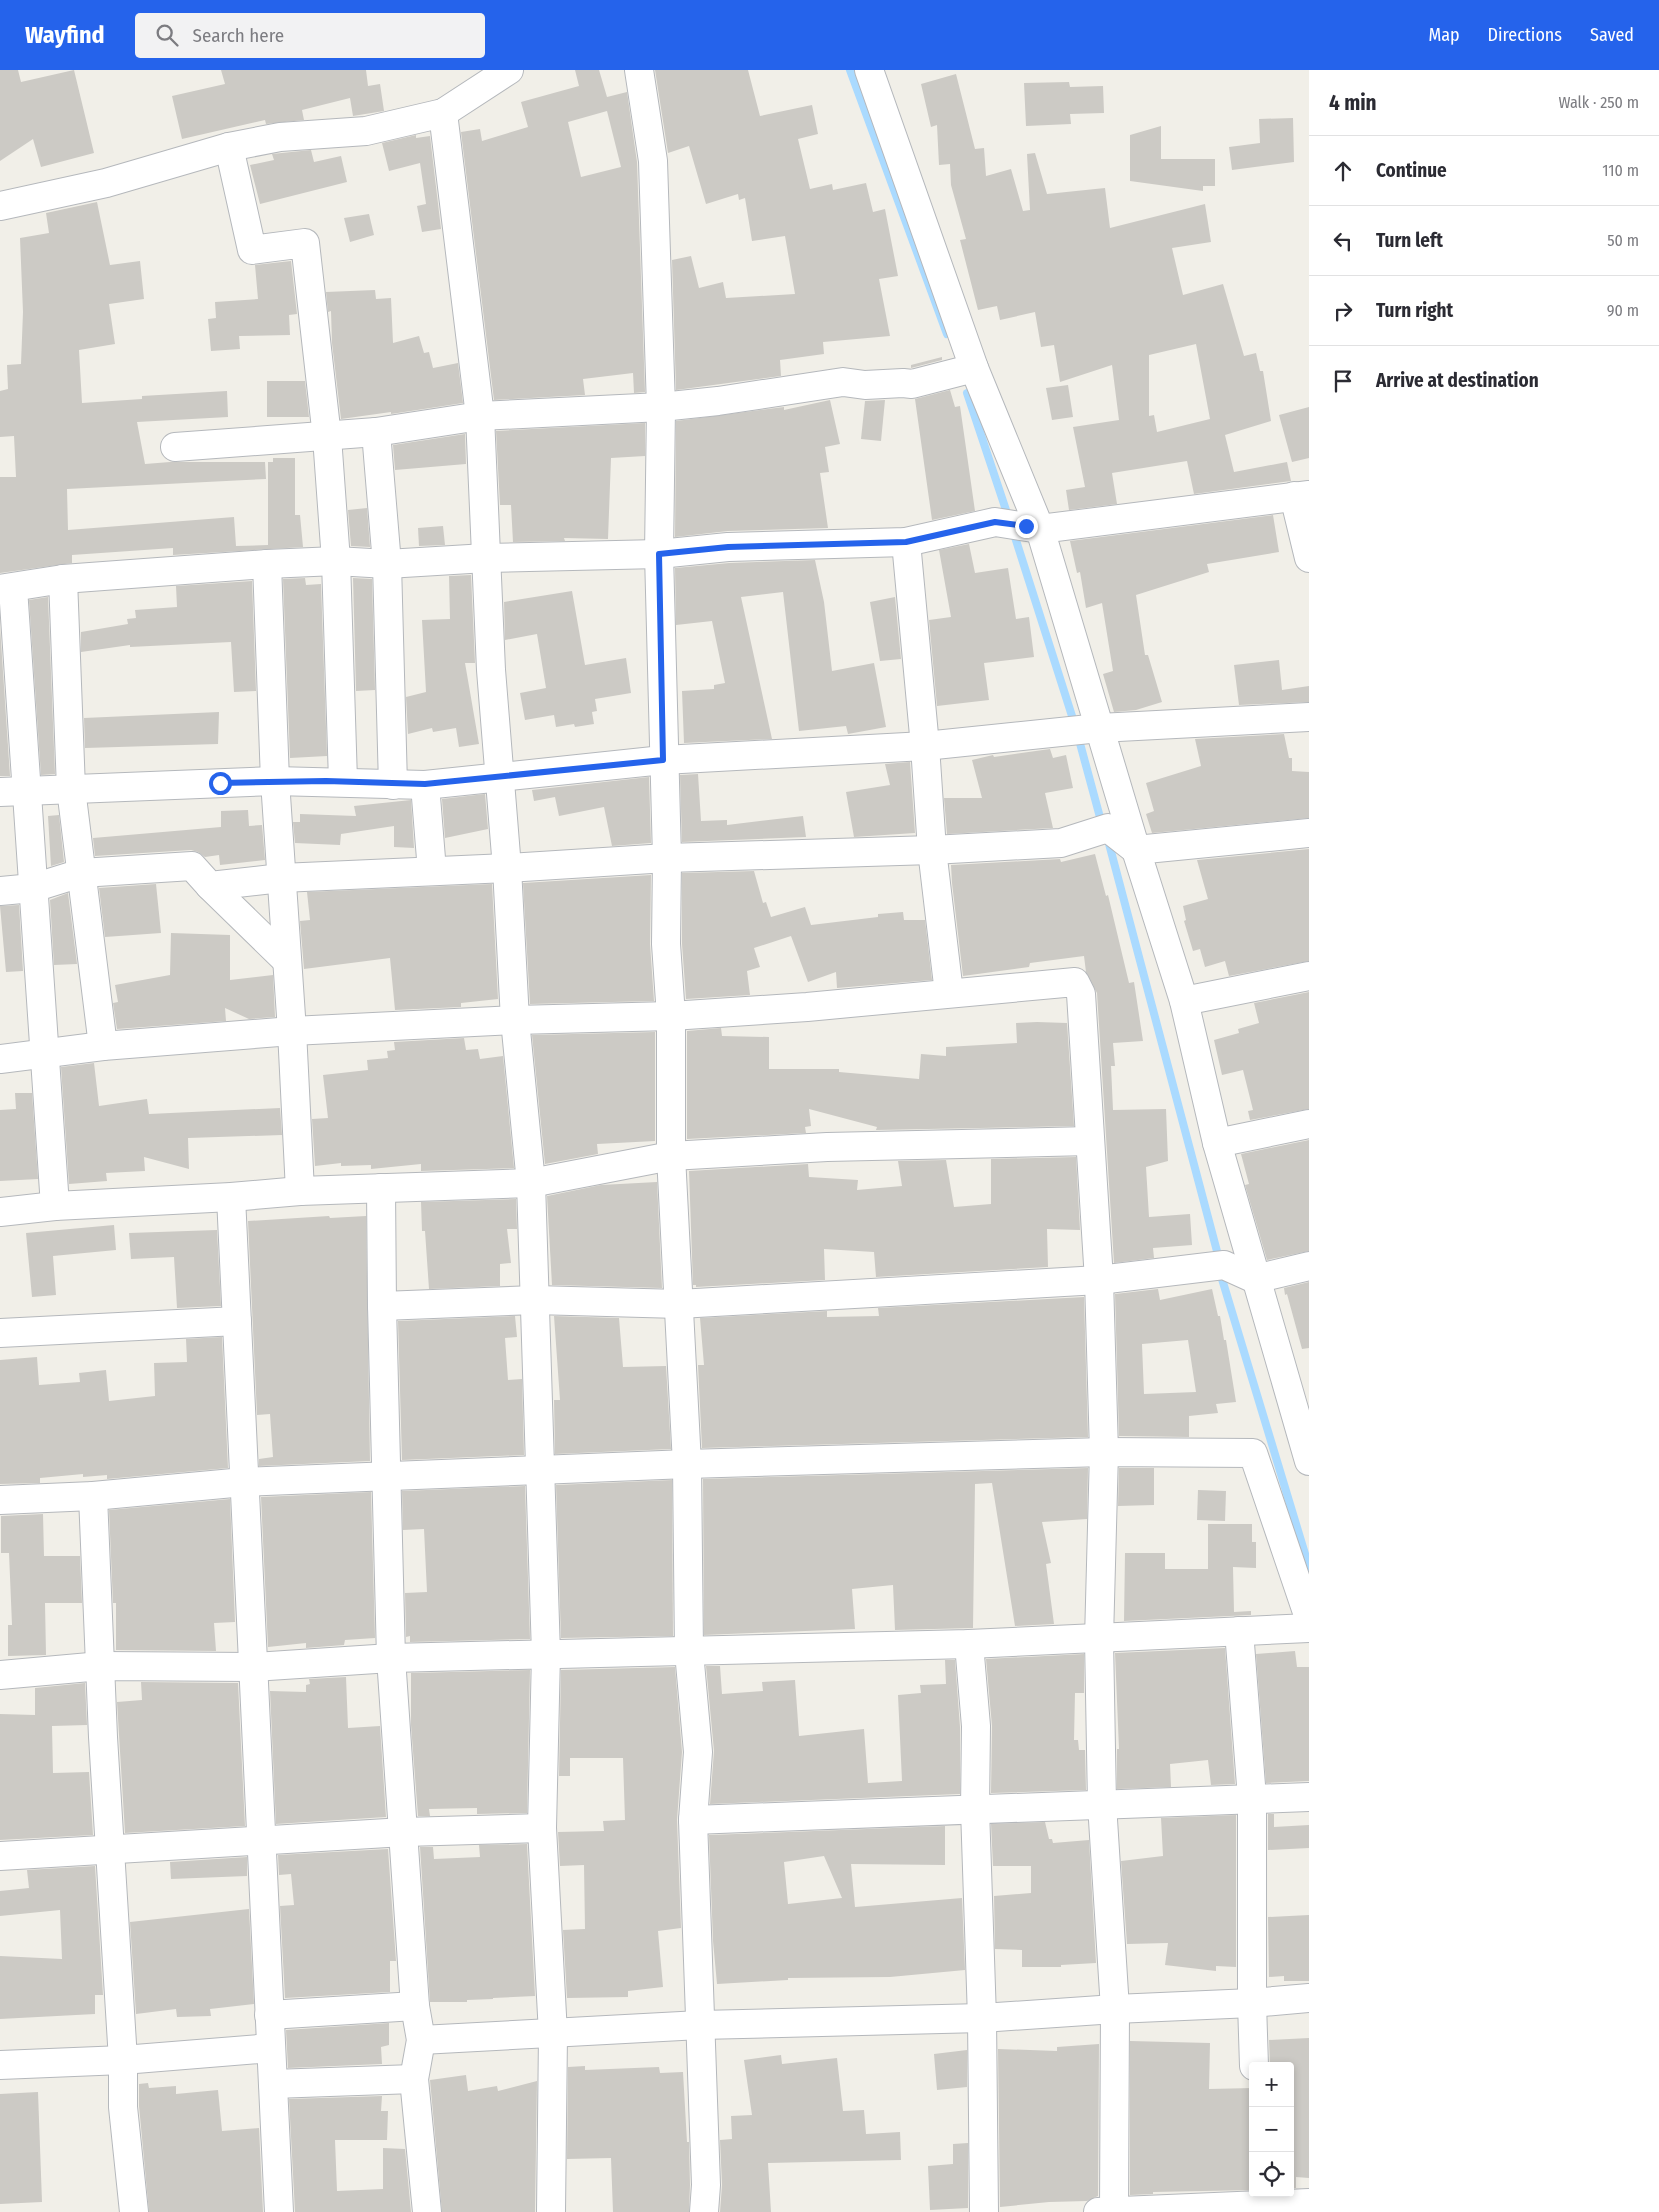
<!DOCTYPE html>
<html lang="en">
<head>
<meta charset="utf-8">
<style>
  body { margin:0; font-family:"Fira Sans Condensed",sans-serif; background:#f2f2f3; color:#2b2b33 }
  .controls { position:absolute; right:15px; bottom:15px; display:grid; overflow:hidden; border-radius:5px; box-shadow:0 2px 8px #0003 }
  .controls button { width:45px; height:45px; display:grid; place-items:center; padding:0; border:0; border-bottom:1px solid #e1e1e2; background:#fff; color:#2b2b33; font:25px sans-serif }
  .stop { position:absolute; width:15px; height:15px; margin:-11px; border:4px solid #2563eb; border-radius:50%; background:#fff }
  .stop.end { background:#2563eb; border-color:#fff; box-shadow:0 1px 5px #0008 }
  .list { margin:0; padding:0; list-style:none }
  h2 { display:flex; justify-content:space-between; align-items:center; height:65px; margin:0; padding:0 20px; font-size:21px }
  h2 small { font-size:16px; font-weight:400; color:#7c7c81 }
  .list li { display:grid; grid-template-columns:32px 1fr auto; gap:15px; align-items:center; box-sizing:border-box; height:70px; padding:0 20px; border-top:1px solid #e1e1e2 }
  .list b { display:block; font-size:19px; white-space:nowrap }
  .list em { font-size:16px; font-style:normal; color:#7c7c81 }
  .icon { flex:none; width:28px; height:28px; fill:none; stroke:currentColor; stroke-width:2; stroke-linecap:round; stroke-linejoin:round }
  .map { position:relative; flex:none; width:1309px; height:2142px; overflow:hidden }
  header { display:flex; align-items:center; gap:30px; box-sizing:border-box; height:70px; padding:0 25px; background:#2563eb; color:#fff }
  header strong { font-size:24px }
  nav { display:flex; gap:28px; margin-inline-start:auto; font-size:18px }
  .search { width:350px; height:45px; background:#f2f2f3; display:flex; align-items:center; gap:12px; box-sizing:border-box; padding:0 18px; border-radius:5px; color:#7c7c81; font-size:19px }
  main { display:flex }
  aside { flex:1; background:#fff }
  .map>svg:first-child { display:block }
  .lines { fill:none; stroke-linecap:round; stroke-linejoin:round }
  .stream { stroke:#aadaff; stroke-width:8 }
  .building { fill:#cccac5; fill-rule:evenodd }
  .minor-casing { stroke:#b5b8bc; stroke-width:30 }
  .minor { stroke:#fff; stroke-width:28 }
  .route { stroke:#2563eb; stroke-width:6 }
</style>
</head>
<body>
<header>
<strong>Wayfind</strong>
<div class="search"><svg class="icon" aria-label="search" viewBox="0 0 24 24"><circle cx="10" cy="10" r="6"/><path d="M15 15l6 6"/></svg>Search here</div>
<nav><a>Map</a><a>Directions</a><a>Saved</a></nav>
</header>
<main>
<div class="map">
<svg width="1309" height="2142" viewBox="0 0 1309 2142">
  <rect width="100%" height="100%" fill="#f1efe8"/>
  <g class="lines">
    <g class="stream">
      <path d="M850,0L947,264"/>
      <path d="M967,323L1007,443"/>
      <path d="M1014,464L1072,646"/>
      <path d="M1078,666L1101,751"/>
      <path d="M1108,770L1218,1185"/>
      <path d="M1222,1209L1309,1497"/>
    </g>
  </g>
  <g class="building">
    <path d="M0,0H18L21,12L74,0L94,83L41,97L33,69L0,91Z"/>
    <path d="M221,0H366L368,16L380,14L384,41L353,46L350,28L302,40L304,50L266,54L265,50L182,69L172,26L225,14Z"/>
    <path d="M575,0H599L607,27L627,22L637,92L645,322L634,323L633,303L583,309L585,325L494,330L461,62L480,59L482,71L528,57L521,32L579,16ZM607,41L621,97L581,107L568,52Z"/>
    <path d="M655,0H748L760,46L812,35L818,64L798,69L810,119L832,114L833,120L866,113L873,142L885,139L898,206L879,209L890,266L823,272L824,284L780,290L781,306L676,320L672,190L691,186L699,218L723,212L726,228L795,224L785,166L752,171L745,128L739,130L738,124L706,134L689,76L668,83Z"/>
    <path d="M956,4L975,79L984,78L986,106L1011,99L1023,141L1030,140L1027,84L1035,83L1047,124L1105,118L1110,158L1205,134L1211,172L1172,178L1183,225L1223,214L1244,286L1256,283L1260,301H1263L1271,351L1225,365L1234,402L1287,392L1291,411L1194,424L1187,391L1112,403L1117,434L1069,440L1066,420L1085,417L1073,357L1119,350L1112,295L1060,312L1054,275L1041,277L1035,242L1000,250L997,236L978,240L960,170L966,169L951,115L950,94L939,95L937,55L931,57L921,14ZM1196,274L1210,349L1157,362L1154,345L1149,346V285Z"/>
    <path d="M1069,12L1070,17L1103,16L1104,43L1070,44L1071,54L1026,56L1024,13Z"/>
    <path d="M1293,48L1294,92L1232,100L1229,77L1260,73L1259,49Z"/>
    <path d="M1161,56V89H1215V116H1203V121L1130,111V65Z"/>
    <path d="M416,65V68L430,66L441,159L422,162L417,136L426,134L420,93L389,101L382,73Z"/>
    <path d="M311,80L314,92L341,86L347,112L260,134L250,95L274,90L272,84Z"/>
    <path d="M97,132L110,195L140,191L144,229L109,234L115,274L79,280L82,333L142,329V326L227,321L228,347L137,352L145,394L170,392H265L266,409L67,419L68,460L234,447L236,476L268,475V392H273V388H295V445H300L303,477L173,485V478L72,485V493L0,503V407H16L14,366L0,367V321L8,319L7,295L21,294L23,242L20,168L49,163L46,143Z"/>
    <path d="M369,144L374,165L350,172L344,148Z"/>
    <path d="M291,191L297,244L289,245L290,265L239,266L240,279L211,281L208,249L216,248L215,232L258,229L255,195Z"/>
    <path d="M375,220L376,229L391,228L393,273L419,266L424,283L429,282L433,298L458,293L463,333L391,344V342L341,349L332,273L331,241L328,242L326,222Z"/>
    <path d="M942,287V290L911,298V295Z"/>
    <path d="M267,311H305L309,347H267Z"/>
    <path d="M1068,315L1073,347L1052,350L1046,318Z"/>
    <path d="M950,320L955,337L960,336L975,441L932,450L915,329Z"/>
    <path d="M830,330L840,374L825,377L829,402L820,403L828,458L728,461L675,467L676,351L784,337V340Z"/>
    <path d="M885,330L881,371L861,369L865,331Z"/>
    <path d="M1309,337V388L1292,392L1279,345Z"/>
    <path d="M645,353V386L611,388L608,469L564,468L565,471L513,472L511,435H500L496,361Z"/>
    <path d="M465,364L466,394L395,400L393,375Z"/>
    <path d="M367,438L370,477L351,476L348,440Z"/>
    <path d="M1273,445L1279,482L1207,494L1209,502L1136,525L1145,585H1148L1162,632L1136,640L1114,642L1103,604L1113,601L1102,533L1086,538L1080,502L1077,503L1070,471Z"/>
    <path d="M443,456L445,475L419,476L418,458Z"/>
    <path d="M969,474L975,503L1008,498L1016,549L1029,547L1034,587L984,593L989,630L937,636L929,550L951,547L939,480Z"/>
    <path d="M815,490L824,532L832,601L874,593L886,657L848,664L846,656L799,661L783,522L741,527L772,669L684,673L682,621L714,619V615L725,613L712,551L676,555L675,498L729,493Z"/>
    <path d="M471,505L475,593H465L479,674L459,677L456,658L433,662L432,658L408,664L406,627L426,622L422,550L450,549L449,506Z"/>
    <path d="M305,508L306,515L321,514L327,686L290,688L283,509Z"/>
    <path d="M353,508L372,509L375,620L356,621Z"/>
    <path d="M252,511L256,621L234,622L231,572L130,577V575L81,582V562L128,554L127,549L136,548L135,540L177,537L176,516Z"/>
    <path d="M572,521L585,595L626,588L631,623L595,629L597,641L592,642L594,654L575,657L574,654L556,657L554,645L525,650L520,623L546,618L537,564L505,570L504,532Z"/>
    <path d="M48,527L55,704L41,705L29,530Z"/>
    <path d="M895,527L901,589L880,591L870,532Z"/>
    <path d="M0,557L10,706H0Z"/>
    <path d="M1279,590L1282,620L1309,616V632L1239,635L1234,595Z"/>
    <path d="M219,642L218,674L85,678L84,648Z"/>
    <path d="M1284,664L1289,688H1292V701L1309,702V748L1152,763L1146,744L1154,741L1146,713L1201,696L1195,669Z"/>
    <path d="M1050,679L1053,688L1066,685L1073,718L1045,723L1053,758L947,764L944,728H982L972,690L993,685L994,687Z"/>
    <path d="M910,692L915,763L854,767L846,722L890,715L885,694Z"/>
    <path d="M698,704L701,751L727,750V755L803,746L806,767L682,772L680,705Z"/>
    <path d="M649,707L651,773L612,776L604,737L559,746L555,727L534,731L532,720Z"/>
    <path d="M485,724L488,759L445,768L442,729Z"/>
    <path d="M411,730L414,778L394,777V756L341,764L340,775L295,773L293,752H300V744L356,746L354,736Z"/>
    <path d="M248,740L249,756L262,755L265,790L220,795L219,785L205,787L198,782L191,780L95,786L93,768L221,757V741Z"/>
    <path d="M59,745L64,792L51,796L48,746Z"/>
    <path d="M1309,779V891L1229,906L1225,891L1205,897L1200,879L1193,881L1184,851L1186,850L1183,836L1208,829L1197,790Z"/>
    <path d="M1095,784L1106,826L1108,825L1129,913L1134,912L1143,971L1113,973L1115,996H1111L1113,1040L1166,1039L1168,1091L1146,1097L1149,1147L1190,1144L1192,1175L1153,1178L1154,1188L1114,1193L1097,923L1086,902L1084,886L1030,893L1029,897L963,906L952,813L951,795L1060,789L1061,792Z"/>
    <path d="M754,801L763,833L766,832L771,847L805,837L811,855L878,847V844L903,842L904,850H925L932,910L837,918L836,902L808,912L791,866L754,878L760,897L747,901L750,925L686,929L682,874V803Z"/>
    <path d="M651,805L650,874L654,931L530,934L523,813Z"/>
    <path d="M156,814L161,863L105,867L99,818Z"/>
    <path d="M492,814L498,929L461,933V937L395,940L390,888L304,899L300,851L310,850L307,822Z"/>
    <path d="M68,823L77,894L54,895L50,830Z"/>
    <path d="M19,835L23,901L6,902L0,836Z"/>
    <path d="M171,863L230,865V910L273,905L275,947L249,949L225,938L226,951L117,959L113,933L118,932L115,915L170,905Z"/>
    <path d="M1309,922V1039L1250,1050L1248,1041L1253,1040L1243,1000L1222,1005L1214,970L1239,963L1238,959L1259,953L1254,933Z"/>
    <path d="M1037,952L1067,953L1074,1056L876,1060L877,1057L809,1039L811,1056L805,1057L806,1063L687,1069V961L721,958L722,966L769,967V999H839V1002L919,1009L921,984L946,986V977L1017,973L1016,953Z"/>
    <path d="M655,962V1071L597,1074L598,1084L545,1094L532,965Z"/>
    <path d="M464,968L466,980L478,979L480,989L503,986L514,1098L421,1101V1094L371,1099V1095L341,1096V1093L315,1096L312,1049L328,1048L323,1005L368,1000L367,990L388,988L387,981L395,980L394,972Z"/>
    <path d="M94,993L99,1036L147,1029L149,1044L280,1038L282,1065L188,1068L189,1099L144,1087L145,1101L106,1103L107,1111L69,1114L61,997Z"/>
    <path d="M15,1023H32L38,1109L0,1111V1040L16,1039Z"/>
    <path d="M1309,1070V1181L1267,1190L1245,1115L1249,1114L1241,1084Z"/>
    <path d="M1076,1087L1080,1160L1047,1159L1048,1197L876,1207L874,1182L824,1179L825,1210L696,1217V1215H693L689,1101L808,1094L809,1107L858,1110L857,1120L902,1116L898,1091L946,1090L954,1137L991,1134V1089Z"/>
    <path d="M657,1112L662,1218L552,1215L547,1126L601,1115Z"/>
    <path d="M516,1129L517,1159H507L511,1193L500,1194V1216L429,1219L425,1161H422L421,1132Z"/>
    <path d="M329,1146L330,1148L366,1146L370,1391L259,1396V1389L273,1387L270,1344L257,1345L248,1151Z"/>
    <path d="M114,1155L116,1180L53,1186L56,1225L32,1227L26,1163Z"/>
    <path d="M217,1160L221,1236L177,1238L174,1187L131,1189L129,1163Z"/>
    <path d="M1309,1212V1278L1302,1279L1287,1224L1285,1225L1284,1218Z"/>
    <path d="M1158,1219L1160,1230L1212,1219L1218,1246H1220L1224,1270H1226L1236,1332L1216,1334L1218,1343L1189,1346V1367L1119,1366L1115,1224ZM1188,1270L1196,1322L1144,1324L1142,1274Z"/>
    <path d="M1084,1227L1088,1367L702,1378L698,1295H704L700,1248L827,1241V1247L879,1246L878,1238Z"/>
    <path d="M515,1246L517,1267L505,1268L508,1310L522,1309L524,1385L402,1390L398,1251Z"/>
    <path d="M554,1246L619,1248L623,1297L666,1296L671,1379L555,1384L554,1330H560Z"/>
    <path d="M222,1267L228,1398L107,1409V1405L83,1407V1404L40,1408V1413L0,1414V1290L37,1287L39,1315L80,1312L79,1303L106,1300L109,1331L155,1326L154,1293L187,1292L186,1269Z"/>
    <path d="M1088,1398L1087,1449L1042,1452L1051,1493L1046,1494L1054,1554L1015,1556L992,1413L975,1414L973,1558L895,1560L893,1515L852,1519L855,1559L704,1565L703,1409Z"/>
    <path d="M1119,1398H1154V1435L1118,1436Z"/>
    <path d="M672,1410L673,1566L561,1568L556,1415Z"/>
    <path d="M525,1416L530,1569L410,1572V1566L406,1567L405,1523L427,1522L424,1459L403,1460L402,1421Z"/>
    <path d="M1198,1420L1226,1421L1225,1451L1197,1450Z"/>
    <path d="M371,1422L375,1568L345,1570L344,1575L306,1578V1573L268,1577L261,1427Z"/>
    <path d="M230,1429L235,1552L214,1553L216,1581L116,1580V1533H113L109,1440Z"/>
    <path d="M43,1444L44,1486H80L82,1533H45L46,1585L8,1586V1555H12L9,1483H1V1446Z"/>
    <path d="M1208,1454H1252V1472H1256V1498L1233,1497L1234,1542L1251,1541V1545L1124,1551L1125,1483H1165V1499H1208Z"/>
    <path d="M1225,1578L1235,1714L1211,1715L1208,1690L1170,1694L1171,1717L1117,1719V1679H1119L1115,1583Z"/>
    <path d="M1295,1581L1297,1597H1309V1711L1266,1713L1256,1584Z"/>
    <path d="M1084,1584V1623H1075L1074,1670H1078L1079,1680H1085L1086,1720L991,1723L992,1656L986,1589Z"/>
    <path d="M945,1590H955L960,1657V1724L710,1734L714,1681L706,1596H720L722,1624L763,1621L762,1612L795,1610L799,1666L864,1659L868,1713L902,1711L898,1625L921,1623L920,1615L946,1614Z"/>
    <path d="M675,1597L682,1682L677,1750L681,1858L658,1861L663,1917L628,1921V1927L567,1928L563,1860L585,1859L584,1795L560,1796L558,1762L604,1761L603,1751L625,1750L623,1688H570V1706H559L561,1600Z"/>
    <path d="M530,1600L527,1743L477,1744V1738L429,1739L430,1746H418L411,1655V1603Z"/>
    <path d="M346,1607L348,1658L380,1656L386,1747L276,1754L270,1621L306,1622V1615L310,1614L309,1609Z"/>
    <path d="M141,1612L238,1613L245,1756L125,1763L117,1632L142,1630Z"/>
    <path d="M85,1613L87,1655L52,1656L53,1703L89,1702L93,1765L0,1770V1644L35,1645V1618Z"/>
    <path d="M1268,1744H1274V1757L1309,1755V1778L1268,1780Z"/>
    <path d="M1236,1745V1897L1216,1896V1901L1165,1895L1168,1873L1127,1874L1121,1791L1163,1786L1161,1748Z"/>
    <path d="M1045,1752L1049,1769H1052L1053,1773L1089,1770L1096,1893L1061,1895V1897H1022V1880L995,1879L994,1826L1031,1823V1796H993L991,1754Z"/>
    <path d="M945,1756V1795L851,1794L855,1837L962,1828L965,1900L890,1907L788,1908V1910L717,1914L713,1871L709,1765ZM824,1786L842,1828L788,1834L784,1792Z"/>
    <path d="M527,1774L535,1926L493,1928V1929L467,1930V1932H430L420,1777H433L434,1789L480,1787L479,1775Z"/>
    <path d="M388,1779L396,1891H390V1922L285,1928L280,1836L294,1835L291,1804L279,1805L278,1785Z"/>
    <path d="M247,1787V1806L171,1809L170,1792Z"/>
    <path d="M95,1796L103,1925H95V1944L0,1949V1886L62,1889L60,1840L0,1846V1821L29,1818L27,1800Z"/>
    <path d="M249,1839L254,1934L210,1939L211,1946L177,1947L176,1939L136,1944L130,1852Z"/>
    <path d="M1309,1845V1911H1284V1906L1269,1907L1268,1847Z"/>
    <path d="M389,1953V1975L381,1977L382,1994L288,1998L286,1960Z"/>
    <path d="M1309,1968V2108L1296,2107V2118H1290V1996H1270L1269,1970Z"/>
    <path d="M1130,1971L1210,1973L1209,2019L1253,2018V2120L1153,2122V2124L1130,2125Z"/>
    <path d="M1099,1974L1098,2126L1087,2131L1049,2132L1000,2137L998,1979L1057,1981V1977Z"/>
    <path d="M967,1980V2017L937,2020L934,1984Z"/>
    <path d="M781,1985L782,1994L837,1988L843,2041L864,2040L866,2064L900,2062L901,2090L768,2093L771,2142H720L722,2115L720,2070L732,2069L731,2046L752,2045L744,1990Z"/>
    <path d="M585,1996V2000L659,1997L660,2003L683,2002L687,2072H689L690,2115L689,2142H613L611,2088L567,2089L568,1997Z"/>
    <path d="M466,2005L468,2021L497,2016L498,2021L537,2011L535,2142H442L430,2010Z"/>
    <path d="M148,2013L149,2018L176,2016V2024L218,2020L222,2061L259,2058L263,2142H149L139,2036V2014Z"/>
    <path d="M38,2022L42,2132L0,2134V2024Z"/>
    <path d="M382,2026L381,2041H388L387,2070H335L337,2121L383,2119V2078L405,2079L411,2142H295L289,2029Z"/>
    <path d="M968,2073V2138L930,2140L928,2096L953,2094V2074Z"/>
  </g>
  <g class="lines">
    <defs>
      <g id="minor">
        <path d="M639,0L653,91L661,337L659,484L667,788L666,874L671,946V1086L687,1394L689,1582L698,1682L693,1750L706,2115L704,2142"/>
        <path d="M869,0L974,298L1040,459L1136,780L1184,931L1217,1073L1309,1391"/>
        <path d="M443,43L480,346L491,600L507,798L515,950L531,1113L546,1584L542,1758L553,1964L551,2142"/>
        <path d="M229,77L252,180L305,173L327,367L336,491L343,711"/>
        <path d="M0,136L106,113L229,77L280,67L366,61L443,43L509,0"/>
        <path d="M376,362L387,494L393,715"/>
        <path d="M175,377L376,362L480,346L661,337L718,331L843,312L865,315L903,313L912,314L974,298"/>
        <path d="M1294,426L1309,488"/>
        <path d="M906,472L925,676L932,780L949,923"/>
        <path d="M267,494L275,711L292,961L300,1121"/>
        <path d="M63,509L71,719L103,976"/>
        <path d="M13,518L55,1136"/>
        <path d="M0,519L63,509L267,494L336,491L387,494L486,488L659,484L728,477L906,472L995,452L1040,459L1309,425"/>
        <path d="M425,715L432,801"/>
        <path d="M0,722L275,711L425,715L663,690L925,676L1099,658L1309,647"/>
        <path d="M210,816L287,891"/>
        <path d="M0,821L33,818L81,803L192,796L210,816L281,808L507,798L667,788L932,780L1061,773L1108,758L1136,780L1309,763"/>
        <path d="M1184,931L1309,906"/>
        <path d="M0,989L103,976L292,961L515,950L671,946L807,937L1075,912L1081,924L1099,1210L1104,1382L1099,1569L1102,1734L1115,1939L1114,2142"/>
        <path d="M1217,1073L1309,1054"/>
        <path d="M381,1118L382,1236L391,1588L415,1936L421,1970L414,2009L427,2142"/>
        <path d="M231,1127L279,2142"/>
        <path d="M0,1142L55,1136L231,1127L300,1121L531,1113L671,1086L827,1077L1090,1071"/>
        <path d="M382,1236L535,1230L679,1234L1099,1210L1224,1195L1255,1209L1309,1196"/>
        <path d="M0,1263L237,1251"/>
        <path d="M93,1426L103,1667L123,1990V2037L134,2142"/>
        <path d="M0,1430L93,1426L244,1412L687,1394L1104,1382L1253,1383L1309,1548"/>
        <path d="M1239,1561L1252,1728V1933L1254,1996"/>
        <path d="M969,1574L976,1656L975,1739L982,1948L984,2142"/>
        <path d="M0,1605L101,1596L253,1597L391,1588L969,1574L1309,1558"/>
        <path d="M693,1750L1309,1727"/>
        <path d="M0,1786L404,1762L542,1758"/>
        <path d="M269,1945L415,1936"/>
        <path d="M421,1970L700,1955L982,1948L1115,1939L1252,1933L1309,1928"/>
        <path d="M0,1995L123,1990L271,1978"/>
        <path d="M273,2014L414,2009"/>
        <path d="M1098,2142L1309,2133"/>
      </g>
    </defs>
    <use href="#minor" class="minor-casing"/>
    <use href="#minor" class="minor"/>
  </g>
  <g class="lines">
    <path class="route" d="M220,713L326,711L425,714L663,690L659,484L728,477L906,472L995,452L1026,456"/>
  </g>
</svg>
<div class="controls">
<button>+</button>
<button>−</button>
<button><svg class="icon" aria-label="locate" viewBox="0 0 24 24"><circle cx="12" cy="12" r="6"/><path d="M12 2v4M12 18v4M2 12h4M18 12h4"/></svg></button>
</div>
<div class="stop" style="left:220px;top:713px"></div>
<div class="stop end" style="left:1026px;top:456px"></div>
</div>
<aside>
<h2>4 min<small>Walk · 250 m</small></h2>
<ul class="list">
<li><svg class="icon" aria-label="ahead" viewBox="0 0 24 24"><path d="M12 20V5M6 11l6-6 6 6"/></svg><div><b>Continue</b></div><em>110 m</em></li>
<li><svg class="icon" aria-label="left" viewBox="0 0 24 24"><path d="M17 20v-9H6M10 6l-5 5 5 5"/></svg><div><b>Turn left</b></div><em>50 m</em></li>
<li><svg class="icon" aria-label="right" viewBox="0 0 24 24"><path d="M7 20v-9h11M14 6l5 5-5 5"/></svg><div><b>Turn right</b></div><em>90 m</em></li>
<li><svg class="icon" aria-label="arrive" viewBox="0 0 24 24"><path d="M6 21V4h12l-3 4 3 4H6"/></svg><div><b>Arrive at destination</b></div></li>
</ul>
</aside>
</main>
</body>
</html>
